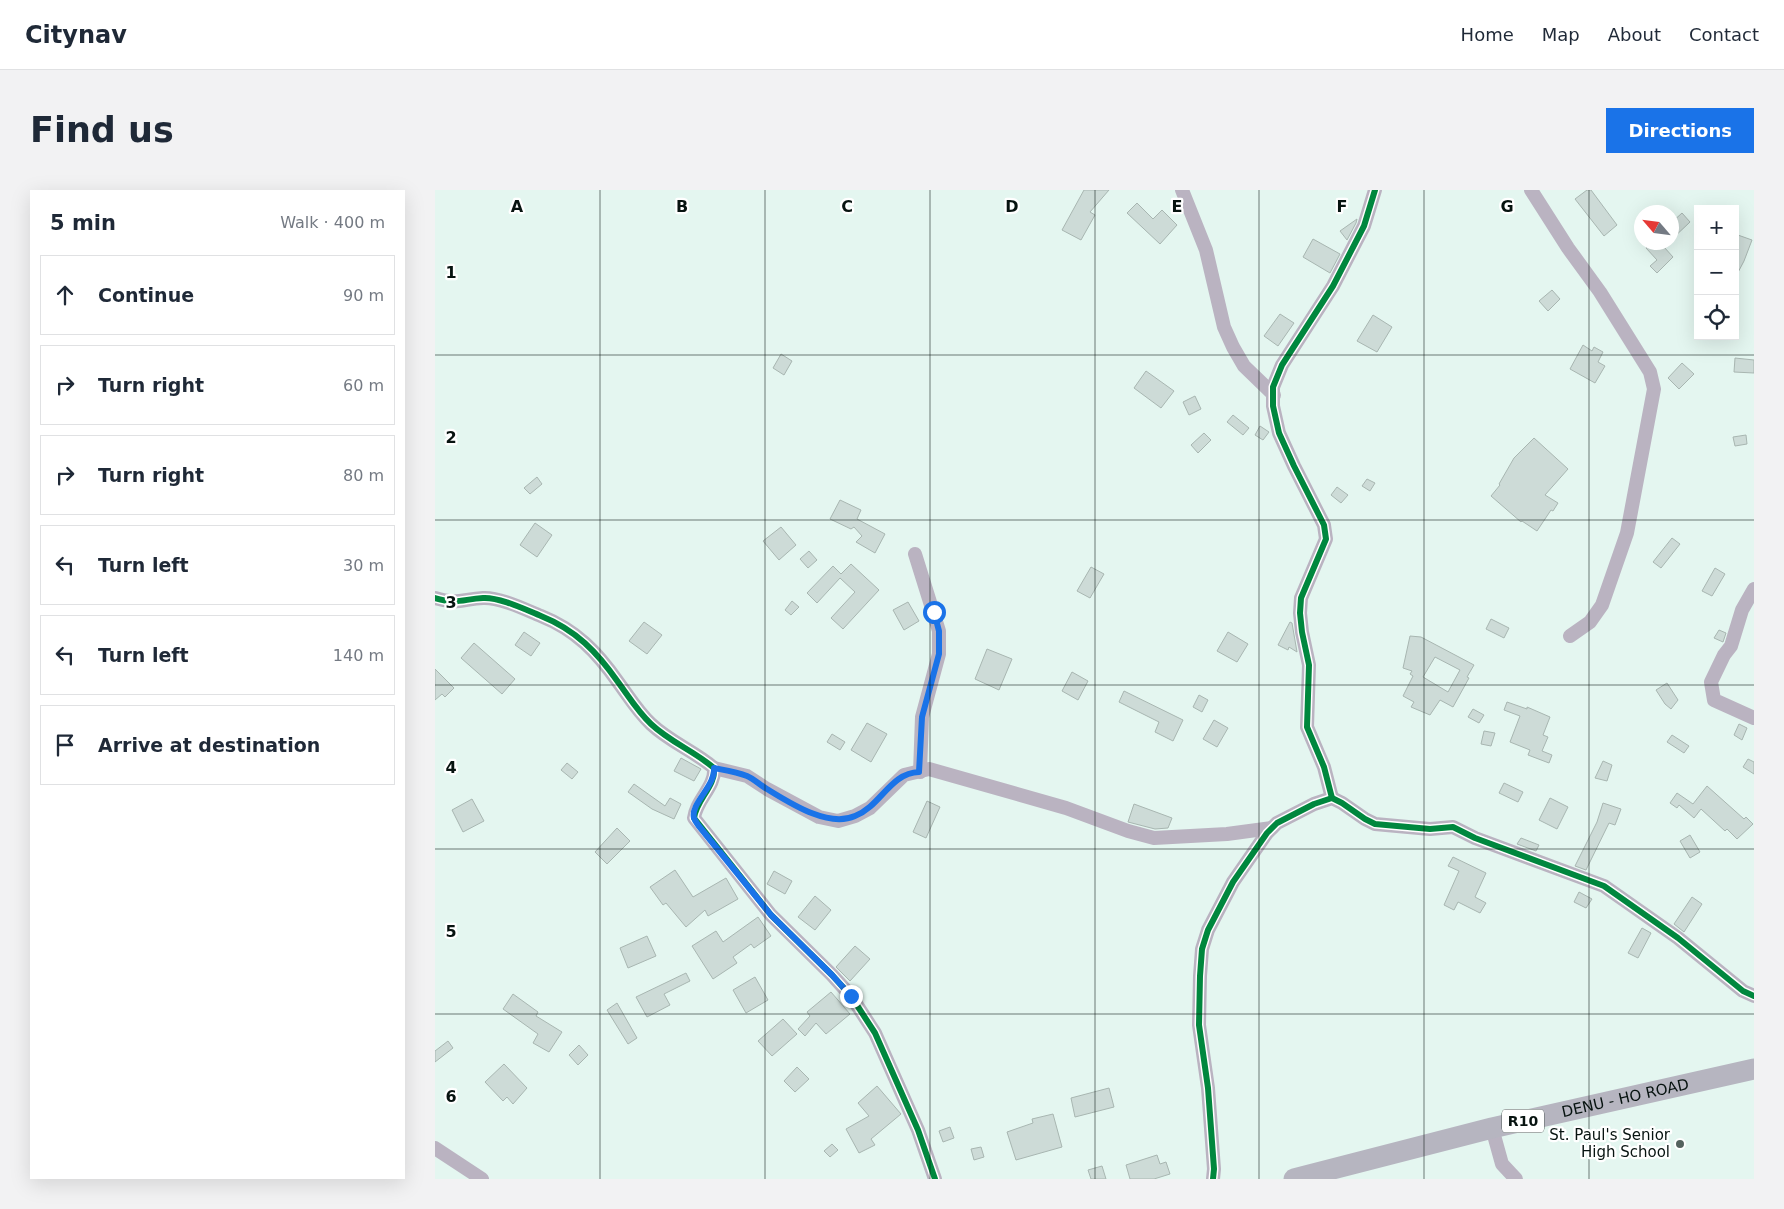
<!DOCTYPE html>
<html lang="en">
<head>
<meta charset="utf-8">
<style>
  body { margin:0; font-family:"DejaVu Sans",sans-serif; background:#f2f2f3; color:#1f2937 }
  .controls { position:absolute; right:15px; top:15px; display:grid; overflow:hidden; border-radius:0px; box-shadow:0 5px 20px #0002 }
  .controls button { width:45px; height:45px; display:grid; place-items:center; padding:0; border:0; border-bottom:1px solid #e0e1e3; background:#fff; color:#1f2937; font:25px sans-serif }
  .compass { position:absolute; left:1199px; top:15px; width:45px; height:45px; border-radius:50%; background:#fff; box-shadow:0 5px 20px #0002; rotate:298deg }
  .stop { position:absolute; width:15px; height:15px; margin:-11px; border:4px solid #1a73e8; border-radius:50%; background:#fff }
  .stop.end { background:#1a73e8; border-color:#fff; box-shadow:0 1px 5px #0008 }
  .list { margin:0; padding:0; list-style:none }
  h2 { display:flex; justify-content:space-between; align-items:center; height:65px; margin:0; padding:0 20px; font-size:21px }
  h2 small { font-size:16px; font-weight:400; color:#747a83 }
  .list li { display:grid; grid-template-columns:32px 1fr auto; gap:15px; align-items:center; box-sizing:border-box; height:80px; margin:0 10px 10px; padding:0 10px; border:1px solid #e0e1e3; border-radius:0px }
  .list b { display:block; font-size:19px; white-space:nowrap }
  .list em { font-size:16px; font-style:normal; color:#747a83 }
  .icon { flex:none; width:28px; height:28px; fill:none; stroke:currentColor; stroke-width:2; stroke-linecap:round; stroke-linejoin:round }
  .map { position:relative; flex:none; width:1319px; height:989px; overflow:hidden; border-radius:0px }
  header { display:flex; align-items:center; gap:30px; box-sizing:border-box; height:70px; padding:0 25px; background:#fff; border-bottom:1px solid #e0e1e3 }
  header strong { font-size:24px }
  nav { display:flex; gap:28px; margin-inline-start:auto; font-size:18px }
  .intro { display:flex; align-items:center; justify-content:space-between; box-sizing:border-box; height:120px; padding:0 30px }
  h1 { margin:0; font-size:35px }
  .button { padding:12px 22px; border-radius:0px; background:#1a73e8; color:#fff; font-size:18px; font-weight:700 }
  main { display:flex; gap:30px; padding:0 30px }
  aside { flex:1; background:#fff; border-radius:0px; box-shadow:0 5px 20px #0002 }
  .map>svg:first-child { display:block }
  .building { fill:#cddbd7; stroke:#a8b6b1; fill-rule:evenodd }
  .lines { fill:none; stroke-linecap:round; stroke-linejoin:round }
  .minor { stroke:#bab3c1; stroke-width:14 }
  .primary { stroke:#b6b5c0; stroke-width:21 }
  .cycleway-casing { stroke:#fff; stroke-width:9 }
  .cycleway { stroke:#00873e; stroke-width:6 }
  .route { stroke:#1a73e8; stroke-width:6 }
  .grid { fill:none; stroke:#071310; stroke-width:1; stroke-opacity:0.55 }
  .poi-dot { fill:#54625e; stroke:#fff; stroke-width:2 }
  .labels { text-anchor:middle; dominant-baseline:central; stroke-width:4.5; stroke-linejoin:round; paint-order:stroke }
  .shield { fill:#fff; stroke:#515a58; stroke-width:1 }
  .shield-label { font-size:14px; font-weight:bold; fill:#071310 }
  .street-label { font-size:15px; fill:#071310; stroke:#fff }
  .poi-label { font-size:15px; fill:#071310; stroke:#fff; text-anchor:end }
  .grid-label { font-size:16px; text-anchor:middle; font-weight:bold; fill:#071310; stroke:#fff; stroke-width:4.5; stroke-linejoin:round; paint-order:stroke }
</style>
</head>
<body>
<header>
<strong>Citynav</strong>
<nav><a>Home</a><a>Map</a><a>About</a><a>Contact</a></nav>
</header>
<div class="intro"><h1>Find us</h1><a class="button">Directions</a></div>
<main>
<aside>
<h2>5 min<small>Walk · 400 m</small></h2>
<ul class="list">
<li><svg class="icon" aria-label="ahead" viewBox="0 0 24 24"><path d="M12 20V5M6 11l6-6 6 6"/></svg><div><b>Continue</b></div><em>90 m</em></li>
<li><svg class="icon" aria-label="right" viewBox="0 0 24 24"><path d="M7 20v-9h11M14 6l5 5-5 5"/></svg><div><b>Turn right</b></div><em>60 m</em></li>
<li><svg class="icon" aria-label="right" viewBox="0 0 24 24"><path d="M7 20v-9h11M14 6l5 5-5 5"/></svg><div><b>Turn right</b></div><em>80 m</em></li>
<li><svg class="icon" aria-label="left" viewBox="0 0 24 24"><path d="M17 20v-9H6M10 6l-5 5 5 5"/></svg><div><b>Turn left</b></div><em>30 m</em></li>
<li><svg class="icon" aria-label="left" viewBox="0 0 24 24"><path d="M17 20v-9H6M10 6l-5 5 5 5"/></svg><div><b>Turn left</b></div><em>140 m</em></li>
<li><svg class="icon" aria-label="arrive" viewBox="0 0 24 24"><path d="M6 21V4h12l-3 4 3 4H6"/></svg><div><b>Arrive at destination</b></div></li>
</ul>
</aside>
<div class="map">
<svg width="1319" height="989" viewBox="0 0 1319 989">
  <rect width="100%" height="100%" fill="#e4f6f0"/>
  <g class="building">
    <path d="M649,0H674L655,22L660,25L646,50L627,40Z"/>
    <path d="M1152,0H1156L1182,35L1169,46L1140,9Z"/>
    <path d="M702,13L718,29L727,20L742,35L725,54L692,23Z"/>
    <path d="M1247,23L1255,32L1236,50V33Z"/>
    <path d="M922,29L921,33L912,50L905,41Z"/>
    <path d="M1300,44L1317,50L1309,71L1300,88Z"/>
    <path d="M878,49L905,64L895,83L868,67Z"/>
    <path d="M1216,52H1234L1229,57L1238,67L1222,83L1215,76L1222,70L1211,58Z"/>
    <path d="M1117,100L1125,109L1113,121L1104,111Z"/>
    <path d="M845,124L859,133L843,156L829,146Z"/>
    <path d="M938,125L957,137L942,162L922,151Z"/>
    <path d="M1148,155L1157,161L1159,157L1168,162L1163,172L1170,176L1160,193L1135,179Z"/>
    <path d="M346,164L357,171L349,185L338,178Z"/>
    <path d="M1300,168L1319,170V183L1299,182Z"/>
    <path d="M1247,173L1259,184L1244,199L1233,188Z"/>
    <path d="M711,181L739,201L726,218L699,198Z"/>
    <path d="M760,206L766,219L754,225L748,212Z"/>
    <path d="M798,225L814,238L808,245L792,232Z"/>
    <path d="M825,236L834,242L828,250L820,245Z"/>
    <path d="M769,243L776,250L763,263L756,255Z"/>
    <path d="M1311,245L1312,254L1300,256L1298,247Z"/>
    <path d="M1099,248L1133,279L1110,305L1123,313L1118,321L1116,320L1102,341L1087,331L1086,332L1056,306L1065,295L1064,294L1079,268Z"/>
    <path d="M102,287L107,294L95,304L89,298Z"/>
    <path d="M932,289L940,293L935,301L927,296Z"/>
    <path d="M902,297L913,305L906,313L896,305Z"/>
    <path d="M405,310L426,320L422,329L450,344L440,363L421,352L427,346L419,337L416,339L395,329Z"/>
    <path d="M100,333L117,345L102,367L85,355Z"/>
    <path d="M346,337L361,355L344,370L328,351Z"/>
    <path d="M1237,348L1245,354L1226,378L1218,372Z"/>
    <path d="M374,361L382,370L373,378L365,369Z"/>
    <path d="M416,374L444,400L408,439L396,428L420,402L405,388L382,413L372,403L398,376L406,384Z"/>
    <path d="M656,377L669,384L655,408L642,401Z"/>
    <path d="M1280,378L1290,384L1277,406L1267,401Z"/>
    <path d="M357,411L364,417L356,425L350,420Z"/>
    <path d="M473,412L484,431L469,440L458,420Z"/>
    <path d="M1056,429L1074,438L1069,448L1051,439Z"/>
    <path d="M209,432L227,445L212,464L194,451Z"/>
    <path d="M855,432L857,433L862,462L854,457L853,460L843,455Z"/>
    <path d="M1284,440L1291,443L1288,452L1279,448Z"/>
    <path d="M89,442L105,453L96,466L80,455Z"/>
    <path d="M793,442L813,454L802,472L782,461Z"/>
    <path d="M975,446L986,447L1039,475L1032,487L1034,488L1018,517L1005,510L995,525L976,517L979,512L968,506L978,486L975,484L977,481L968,478ZM1000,467L1025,480L1013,502L988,487Z"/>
    <path d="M39,453L80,489L67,504L26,468Z"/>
    <path d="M552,459L577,469L564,500L540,489Z"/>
    <path d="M0,479L19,498L10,507L7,504L0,510Z"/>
    <path d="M637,482L653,491L643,510L627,501Z"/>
    <path d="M1232,493L1243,510L1236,519L1230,514L1221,500Z"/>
    <path d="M689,501L748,530L738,551L720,542L724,532L684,512Z"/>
    <path d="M764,505L773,510L767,522L758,517Z"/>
    <path d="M1072,512L1092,519V517L1115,527L1108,545L1113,547L1107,561L1117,565L1114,573L1093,565L1095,560L1075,552L1085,526L1069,520Z"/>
    <path d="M1038,519L1049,525L1044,533L1033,527Z"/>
    <path d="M779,530L793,538L782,557L768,549Z"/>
    <path d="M432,533L452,544L436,572L416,560Z"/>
    <path d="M1304,534L1312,538L1307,550L1299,545Z"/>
    <path d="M1049,541L1060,543L1056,556L1046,554Z"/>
    <path d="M397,544L410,552L405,560L392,552Z"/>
    <path d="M1237,545L1254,556L1249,563L1232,552Z"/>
    <path d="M246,568L266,579L259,591L239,581Z"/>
    <path d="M1313,569L1319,572V584L1308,577Z"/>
    <path d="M1168,571L1177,575L1172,591L1160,588Z"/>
    <path d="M132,573L143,582L137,589L126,580Z"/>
    <path d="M1069,593L1088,602L1083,612L1064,603Z"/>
    <path d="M199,594L230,616L235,608L246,614L239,629L217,619L193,602Z"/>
    <path d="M1272,596L1309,629L1311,627L1318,634L1302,649L1292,639L1290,641L1266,619L1259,628L1244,615L1242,618L1235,613L1242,603L1258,614Z"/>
    <path d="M1115,608L1133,617L1122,639L1104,630Z"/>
    <path d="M37,609L49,631L28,642L17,620Z"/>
    <path d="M492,611L505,617L491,648L478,642Z"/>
    <path d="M1168,613L1186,619L1180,635L1174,633L1151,680L1140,676L1162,632Z"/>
    <path d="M699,614L737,628L733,638L720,639L693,632Z"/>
    <path d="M182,638L195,651L172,674L160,662Z"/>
    <path d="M1255,645L1265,662L1255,668L1245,651Z"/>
    <path d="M1086,648L1104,655L1101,661L1082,654Z"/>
    <path d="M1018,667L1051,683L1040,707L1051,713L1045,723L1023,712L1019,720L1009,715L1024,681L1013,676Z"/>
    <path d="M240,680L258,707L291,688L303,709L273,726L270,720L251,737L231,713L228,715L215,697Z"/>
    <path d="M339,681L357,691L350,704L332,694Z"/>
    <path d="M1144,702L1157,709L1151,718L1139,712Z"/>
    <path d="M380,706L396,720L380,740L363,727Z"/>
    <path d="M1257,707L1267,714L1249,742L1239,734Z"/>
    <path d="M323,727L336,746L319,758L316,754L298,767L302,773L278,789L257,756L281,741L288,752Z"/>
    <path d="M1207,738L1216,743L1203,768L1193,763Z"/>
    <path d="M212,746L221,766L193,778L185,758Z"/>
    <path d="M420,756L435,769L415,791L401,777Z"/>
    <path d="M251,783L255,791L229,804L235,815L212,827L201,807Z"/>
    <path d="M320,787L333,810L311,823L298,800Z"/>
    <path d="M396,802L415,824L391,844L381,833L370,846L363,839L375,826L372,822Z"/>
    <path d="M78,804L103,822L101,826L127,842L114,862L98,853L103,844L68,819Z"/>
    <path d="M182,813L202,848L193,854L172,820Z"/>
    <path d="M348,829L362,844L337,866L323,851Z"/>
    <path d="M13,851L18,858L0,872V861Z"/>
    <path d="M144,855L153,865L143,875L134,865Z"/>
    <path d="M69,874L92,898L78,914L72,907L68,911L50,892Z"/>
    <path d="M362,877L374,889L360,902L349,891Z"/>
    <path d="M442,896L466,924L436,949L440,955L424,963L411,939L434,926L423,913Z"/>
    <path d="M674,898L679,917L640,927L636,908Z"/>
    <path d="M618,924L627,957L581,970L572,942L598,933L597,929Z"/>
    <path d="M515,937L519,948L508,952L504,941Z"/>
    <path d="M397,954L403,960L395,967L389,961Z"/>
    <path d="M546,957L549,967L539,970L536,959Z"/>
    <path d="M722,965L725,974L731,972L735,984L719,989H695L691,975Z"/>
    <path d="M667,976L671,989H656L653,980Z"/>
  </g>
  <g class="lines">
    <g class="minor">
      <path d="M747,0L771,60L789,137L798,157L809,176L839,205"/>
      <path d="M1096,0L1133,58L1165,102L1215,182L1219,199L1192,343L1167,415L1155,432L1135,446"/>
      <path d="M480,364L504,441V464L487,527L485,582"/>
      <path d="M1319,399L1307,420L1296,456L1289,465L1276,492L1279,510L1319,528"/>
      <path d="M0,408C22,415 28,409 48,408C65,407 91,420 106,426C141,440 162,462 183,492C194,507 203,522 216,534C235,552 259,561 279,578C281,596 261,610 259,628L336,725L397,785L416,806L440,843L483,940L500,989"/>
      <path d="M279,578L312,586L332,599L384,627L403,631L420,626L435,618L469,585L494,579L631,618L693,641L719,648L792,644L837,638"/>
      <path d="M897,608L889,577L872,537L874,475L867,442L865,423L866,408L891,349L889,335L859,276L844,243L838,216V197L847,175L898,96L929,36L940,0"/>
      <path d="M1057,938L1067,974L1081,989"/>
      <path d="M0,958L47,989"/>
      <path d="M778,989L779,979L773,898L764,835L765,786L767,759L773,740L798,692L832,643L842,633L879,614L897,608L907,613L930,629L940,634L995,639L1018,637L1040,648L1169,696L1243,748L1308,801L1319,806"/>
    </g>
    <path class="primary" id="s1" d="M859,989L1057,938L1319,879"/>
    <defs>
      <g id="cycleway">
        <path d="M0,408C22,415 28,409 48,408C65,407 91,420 106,426C141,440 162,462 183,492C194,507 203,522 216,534C235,552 259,561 279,578C281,596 261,610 259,628L336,725L397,785L416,806L440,843L483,940L500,989"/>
        <path d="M897,608L889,577L872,537L874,475L867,442L865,423L866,408L891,349L889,335L859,276L844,243L838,216V197L847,175L898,96L929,36L940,0"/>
        <path d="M778,989L779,979L773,898L764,835L765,786L767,759L773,740L798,692L832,643L842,633L879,614L897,608L907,613L930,629L940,634L995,639L1018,637L1040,648L1169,696L1243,748L1308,801L1319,806"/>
      </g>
    </defs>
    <use href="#cycleway" class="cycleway-casing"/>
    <use href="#cycleway" class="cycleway"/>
  </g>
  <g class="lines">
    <path class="route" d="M416,806L397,785L336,725L263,635C262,633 260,631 259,628C255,614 281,595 279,578C289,580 302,582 312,586C319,589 325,595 332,599C355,613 393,638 420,626C446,616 455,583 484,582L487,527L504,464V441L499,422"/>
  </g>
  <path class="grid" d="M165,0V989M330,0V989M495,0V989M660,0V989M824,0V989M989,0V989M1154,0V989M0,165H1319M0,330H1319M0,495H1319M0,659H1319M0,824H1319"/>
  <circle class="poi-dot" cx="1245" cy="954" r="5"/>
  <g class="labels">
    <rect class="shield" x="1067" y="919.5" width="42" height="23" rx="4"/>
    <g class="shield-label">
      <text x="1088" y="931">R10</text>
    </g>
    <g class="street-label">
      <text stroke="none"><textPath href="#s1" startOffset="341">DENU - HO ROAD</textPath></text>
    </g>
    <g class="poi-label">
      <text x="1235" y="945">St. Paul's Senior<tspan x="1235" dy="17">High School</tspan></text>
    </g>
  </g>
  <g class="grid-label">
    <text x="82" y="22">A</text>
    <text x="247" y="22">B</text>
    <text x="412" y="22">C</text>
    <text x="577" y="22">D</text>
    <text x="742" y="22">E</text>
    <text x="907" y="22">F</text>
    <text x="1072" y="22">G</text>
    <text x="16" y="88">1</text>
    <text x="16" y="253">2</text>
    <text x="16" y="418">3</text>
    <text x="16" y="583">4</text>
    <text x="16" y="747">5</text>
    <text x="16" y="912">6</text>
  </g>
</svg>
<div class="controls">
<button>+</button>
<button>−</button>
<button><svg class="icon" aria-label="locate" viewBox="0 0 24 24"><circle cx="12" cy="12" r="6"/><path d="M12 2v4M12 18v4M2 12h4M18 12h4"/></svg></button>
</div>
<svg class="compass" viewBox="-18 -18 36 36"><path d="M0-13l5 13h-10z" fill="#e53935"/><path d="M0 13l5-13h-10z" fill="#747a83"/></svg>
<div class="stop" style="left:499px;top:422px"></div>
<div class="stop end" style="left:416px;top:806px"></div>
</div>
</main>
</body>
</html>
